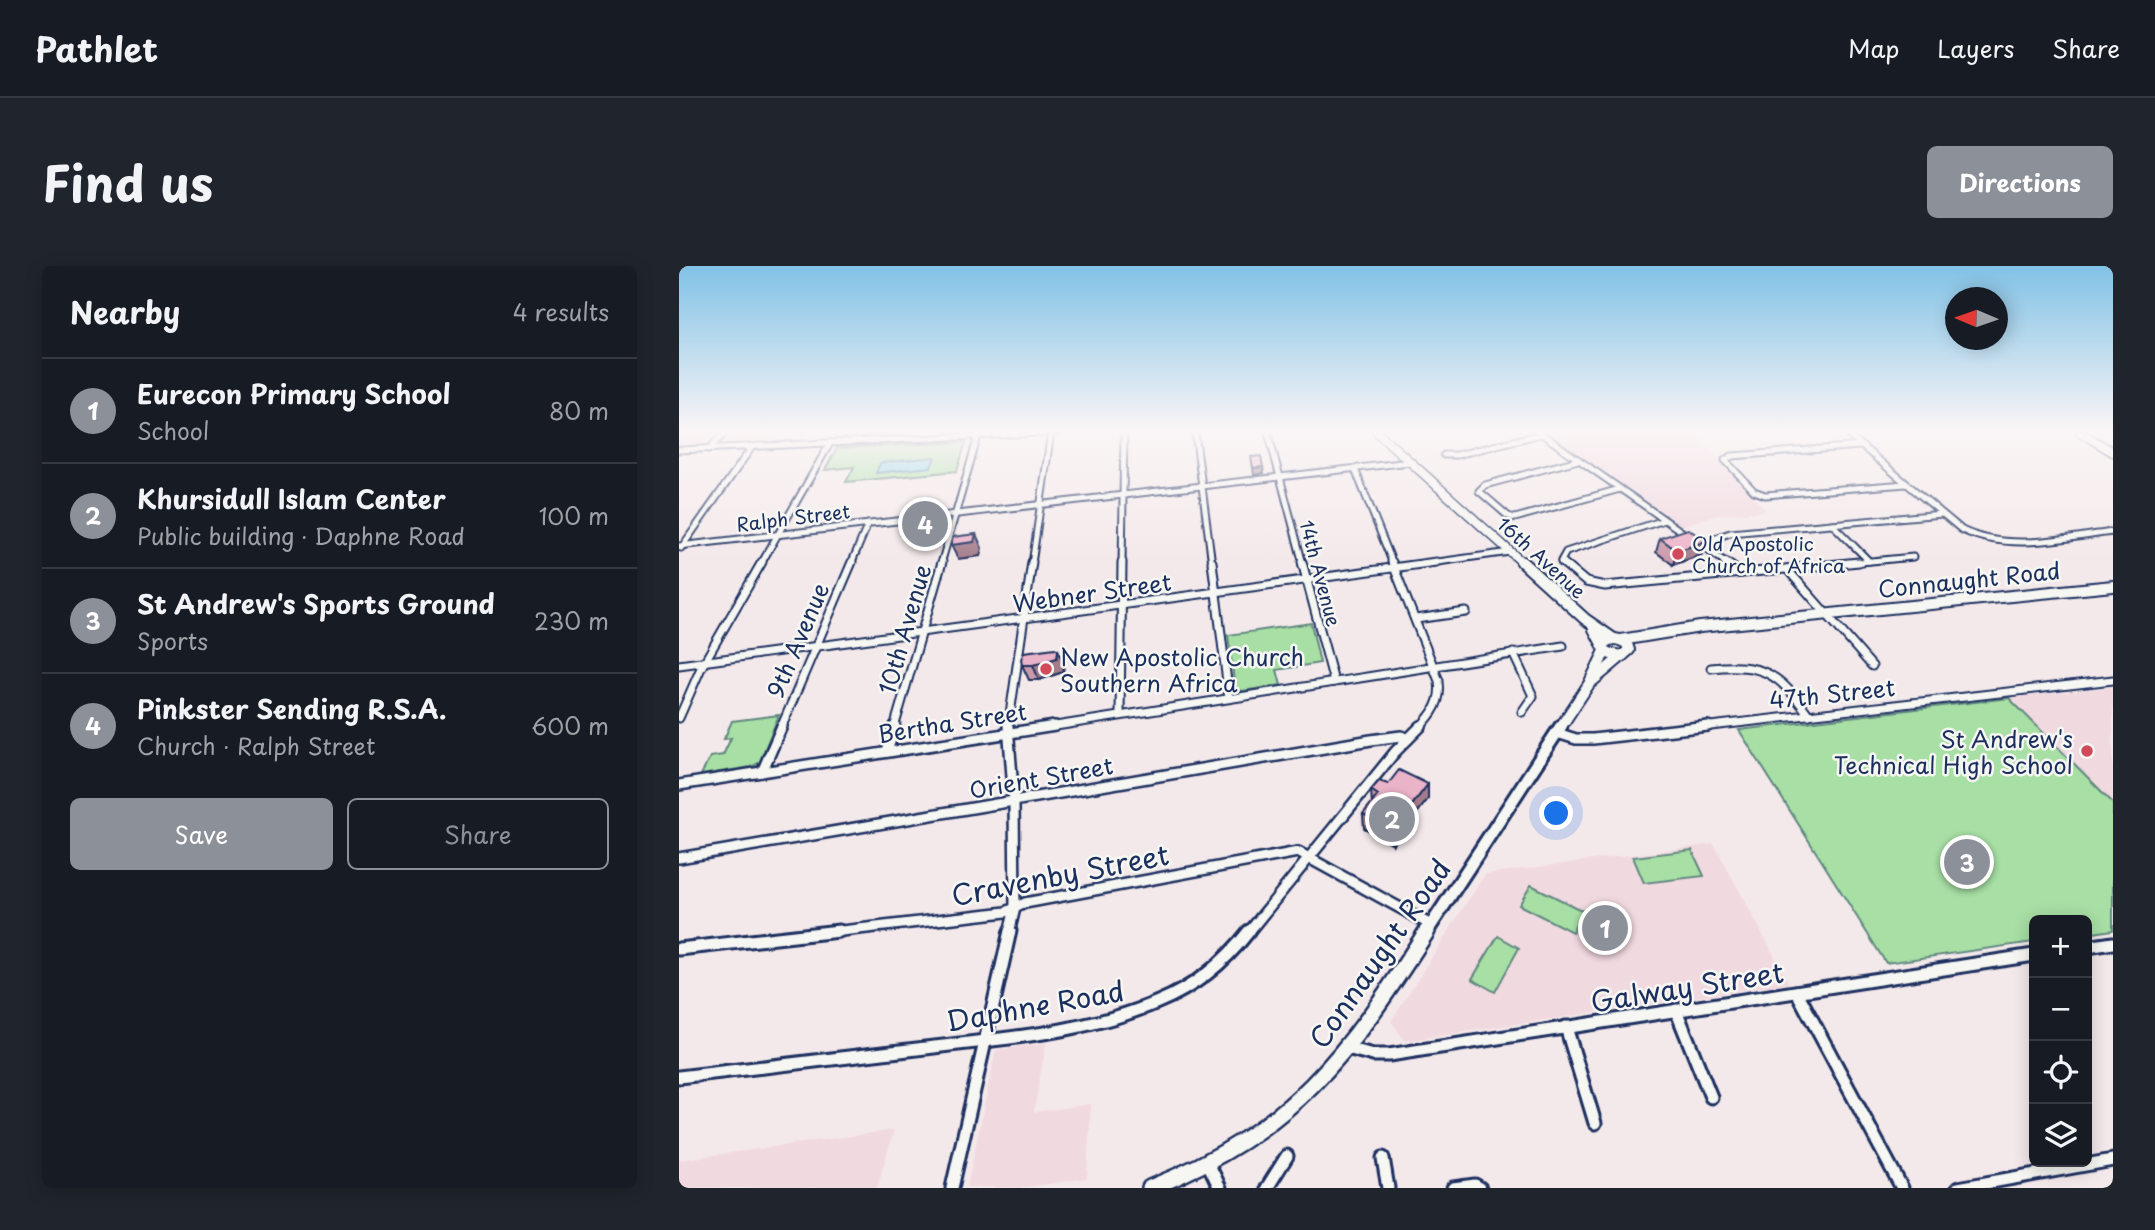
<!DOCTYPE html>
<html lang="en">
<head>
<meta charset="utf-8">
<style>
  body { margin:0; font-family:"Playpen Sans",sans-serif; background:#20242c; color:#f1f3f6 }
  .controls { position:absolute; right:21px; bottom:21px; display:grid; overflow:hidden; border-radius:10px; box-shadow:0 4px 18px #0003 }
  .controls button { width:63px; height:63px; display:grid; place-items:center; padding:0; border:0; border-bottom:2px solid #363941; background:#171b24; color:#f1f3f6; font:35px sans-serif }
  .compass { position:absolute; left:1266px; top:21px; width:63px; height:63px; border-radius:50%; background:#171b24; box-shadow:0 4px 18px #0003; rotate:272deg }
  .you { position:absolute; left:878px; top:548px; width:24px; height:24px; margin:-18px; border:5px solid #fff; border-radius:50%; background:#1a73e8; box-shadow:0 0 0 10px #1a73e833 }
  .badge { display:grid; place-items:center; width:46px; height:46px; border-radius:50%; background:#8c9099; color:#fff; font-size:23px; font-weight:700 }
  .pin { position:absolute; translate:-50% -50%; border:4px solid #fff; box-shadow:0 2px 7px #0006 }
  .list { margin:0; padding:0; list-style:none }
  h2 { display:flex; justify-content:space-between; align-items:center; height:91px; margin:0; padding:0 28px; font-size:30px }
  h2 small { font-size:23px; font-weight:400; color:#9ea1a6 }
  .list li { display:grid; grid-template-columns:46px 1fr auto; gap:21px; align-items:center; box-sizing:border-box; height:105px; padding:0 28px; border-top:2px solid #363941 }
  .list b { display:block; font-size:26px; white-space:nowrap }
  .list p { margin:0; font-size:23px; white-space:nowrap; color:#9ea1a6 }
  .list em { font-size:23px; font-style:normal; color:#9ea1a6 }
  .actions { display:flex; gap:14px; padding:21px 28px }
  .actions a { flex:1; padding:16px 0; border:2px solid #8c9099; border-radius:10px; text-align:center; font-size:24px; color:#8c9099 }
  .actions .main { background:#8c9099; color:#fff }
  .icon { flex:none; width:38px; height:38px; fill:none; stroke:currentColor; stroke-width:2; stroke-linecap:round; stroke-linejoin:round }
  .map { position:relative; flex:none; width:1434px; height:922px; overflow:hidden; border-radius:10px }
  header { display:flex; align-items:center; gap:42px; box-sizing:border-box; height:98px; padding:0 35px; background:#171b24; border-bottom:2px solid #363941 }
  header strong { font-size:33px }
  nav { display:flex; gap:38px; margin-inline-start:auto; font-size:24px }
  .intro { display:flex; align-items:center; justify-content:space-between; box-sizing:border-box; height:168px; padding:0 42px }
  h1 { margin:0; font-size:49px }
  .button { padding:18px 32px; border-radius:10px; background:#8c9099; color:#fff; font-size:24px; font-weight:700 }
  main { display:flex; gap:42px; padding:0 42px }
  aside { flex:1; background:#171b24; border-radius:10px; box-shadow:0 4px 18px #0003 }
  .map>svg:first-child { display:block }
  .built { fill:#f1d9e0 }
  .green { fill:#a7dfa4; stroke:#618781; stroke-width:2 }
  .water { fill:#87d6e4; stroke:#5c93ae; stroke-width:2 }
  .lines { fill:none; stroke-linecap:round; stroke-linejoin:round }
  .street-far3-casing { stroke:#1b2f5e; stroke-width:9 }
  .street-far2-casing { stroke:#1b2f5e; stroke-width:11 }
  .street-far1-casing { stroke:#1b2f5e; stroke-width:14 }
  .street-casing { stroke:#1b2f5e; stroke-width:17 }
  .secondary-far3-casing { stroke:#1b2f5e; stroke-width:11 }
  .secondary-far2-casing { stroke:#1b2f5e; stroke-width:14 }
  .secondary-far1-casing { stroke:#1b2f5e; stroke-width:17 }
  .secondary-casing { stroke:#1b2f5e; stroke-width:20 }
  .street-far3 { stroke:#f6f6f2; stroke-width:5 }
  .street-far2 { stroke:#f6f6f2; stroke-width:7 }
  .street-far1 { stroke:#f6f6f2; stroke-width:9 }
  .street { stroke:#f6f6f2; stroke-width:11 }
  .secondary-far3 { stroke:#f6f6f2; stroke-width:8 }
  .secondary-far2 { stroke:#f6f6f2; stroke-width:10 }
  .secondary-far1 { stroke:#f6f6f2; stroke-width:11 }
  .secondary { stroke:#f6f6f2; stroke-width:15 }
  .wall { fill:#ca9aac; stroke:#1b2f5e; stroke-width:2 }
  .shaded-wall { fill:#a47d8c; stroke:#1b2f5e; stroke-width:2 }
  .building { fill:#ebb3c8; stroke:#1b2f5e; stroke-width:2 }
  .poi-dot { fill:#d1495b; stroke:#f6f6f2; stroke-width:2.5 }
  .labels { text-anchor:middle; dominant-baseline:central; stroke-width:5; stroke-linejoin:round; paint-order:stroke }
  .far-street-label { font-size:19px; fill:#1b2f5e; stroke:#f6f6f2 }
  .far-poi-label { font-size:19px; fill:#1b2f5e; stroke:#f6f6f2; text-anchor:start }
  .street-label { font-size:23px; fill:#1b2f5e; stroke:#f6f6f2 }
  .poi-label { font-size:23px; fill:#1b2f5e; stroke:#f6f6f2; text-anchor:start }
  .near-street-label { font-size:28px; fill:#1b2f5e; stroke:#f6f6f2 }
</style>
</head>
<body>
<header>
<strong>Pathlet</strong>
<nav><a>Map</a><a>Layers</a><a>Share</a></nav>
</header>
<div class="intro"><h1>Find us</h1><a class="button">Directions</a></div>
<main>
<aside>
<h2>Nearby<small>4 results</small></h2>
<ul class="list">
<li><span class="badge">1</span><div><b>Eurecon Primary School</b><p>School</p></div><em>80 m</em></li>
<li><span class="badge">2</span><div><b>Khursidull Islam Center</b><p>Public building · Daphne Road</p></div><em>100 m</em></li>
<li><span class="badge">3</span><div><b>St Andrew's Sports Ground</b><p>Sports</p></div><em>230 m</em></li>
<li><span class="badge">4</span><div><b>Pinkster Sending R.S.A.</b><p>Church · Ralph Street</p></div><em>600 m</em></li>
</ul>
<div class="actions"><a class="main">Save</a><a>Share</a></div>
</aside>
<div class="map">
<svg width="1434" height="922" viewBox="0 0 1434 922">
  <rect width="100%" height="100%" fill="#f4e9ea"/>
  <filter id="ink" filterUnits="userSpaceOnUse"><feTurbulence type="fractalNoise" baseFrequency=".0143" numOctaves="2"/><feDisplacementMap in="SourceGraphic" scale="14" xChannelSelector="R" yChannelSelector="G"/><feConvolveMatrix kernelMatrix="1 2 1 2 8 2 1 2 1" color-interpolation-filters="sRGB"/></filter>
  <g filter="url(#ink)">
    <g class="built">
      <path d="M0,166H41L30,177L0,181Z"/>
      <path d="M52,166H153L147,174L39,179Z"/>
      <path d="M867,166H1015L1087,245L1036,249L1003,260Z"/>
      <path d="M1434,421V537L1330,432Z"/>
      <path d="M1035,578L1110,717L726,775L712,755L806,608Z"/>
      <path d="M367,777L355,846L412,838L408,912L343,922L288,921L317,784Z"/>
      <path d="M215,864L198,922H0V894Z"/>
    </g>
    <g class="green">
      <path d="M287,176L278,205L167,216L175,201L146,204L158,182Z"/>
      <path d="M632,357L641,397L598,404L602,419L563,425L556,423L549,369Z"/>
      <path d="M1330,432L1434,537V664L1408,668V654H1355V676L1207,697L1060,464Z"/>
      <path d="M100,449L80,497L72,501L22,509L31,491L44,489L52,472L45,473L53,455Z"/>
      <path d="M1013,584L1025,610L965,617L954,591Z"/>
      <path d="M852,619L904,645L893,666L840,639Z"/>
      <path d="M819,670L840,682L816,726L793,713Z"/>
    </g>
    <path class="water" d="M256,191L252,201L197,207L201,197Z"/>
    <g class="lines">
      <defs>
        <g id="street-far3">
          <path d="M516,166L533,298"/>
          <path d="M589,166L624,298"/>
          <path d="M860,166L1049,298"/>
          <path d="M1166,166L1283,264C1329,286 1385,272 1434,266"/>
          <path d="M1182,180L1053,190L1046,194L1075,225L1086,229L1227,218"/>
          <path d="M30,183L47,166"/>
          <path d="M0,184L380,166"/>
          <path d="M765,189H778L862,168"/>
          <path d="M899,194L806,219L800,225L829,250L836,252L941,223"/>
          <path d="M676,203L714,298"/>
          <path d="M1153,258L1190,295"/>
          <path d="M1020,278L1051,267L1263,248"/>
          <path d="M0,280L731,196"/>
          <path d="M2,282L73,181"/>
          <path d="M82,298L151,177"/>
          <path d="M172,298L189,258"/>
          <path d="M262,298L299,170"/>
          <path d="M353,298L372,166"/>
          <path d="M443,298L445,166"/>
          <path d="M744,298L831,286"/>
          <path d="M885,298L882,295L887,286L985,254"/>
          <path d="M1161,298L1234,291"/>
        </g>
        <g id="street-far2">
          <path d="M533,296L550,432"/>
          <path d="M623,296L655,416"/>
          <path d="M713,296L760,415C763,435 754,448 740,462"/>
          <path d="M883,296L907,316L926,320L1180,296"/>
          <path d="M1046,296L1062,307"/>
          <path d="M1108,303L1193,400"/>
          <path d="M737,353L787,346"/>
          <path d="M834,387L854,430L843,446"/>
          <path d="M0,399L757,296"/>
          <path d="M1032,402C1085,397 1099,407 1130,449"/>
          <path d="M441,449L443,296"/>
          <path d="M0,452L22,402L83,296"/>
          <path d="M102,462L173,296"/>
          <path d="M215,462L263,296"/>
          <path d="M329,462L353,296"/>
          <path d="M364,462L884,380"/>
          <path d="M1014,462L1434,414"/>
        </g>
        <g id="street-far1">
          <path d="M329,460L335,535L336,642L330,667"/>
          <path d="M878,467L897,473H914L1029,460"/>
          <path d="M208,486L216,460"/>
          <path d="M83,506L103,460"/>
          <path d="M0,519L376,460"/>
          <path d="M0,592L692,474L722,470L729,473"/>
          <path d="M145,667L327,646L346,637L619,586L752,659"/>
          <path d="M569,667L716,486L742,460"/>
        </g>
        <g id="street">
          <path d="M1408,681L1434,677"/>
          <path d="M0,683L160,665"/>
          <path d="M1118,726L1223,922"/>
          <path d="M997,744L1032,831"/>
          <path d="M887,761L916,857"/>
          <path d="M668,782L694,789H710L1355,689"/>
          <path d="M0,811C85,801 170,791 255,781C329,772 409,766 479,736C516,721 546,696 570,665"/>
          <path d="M704,892L709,922"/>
          <path d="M529,897L541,922"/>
          <path d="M273,922L331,665"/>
          <path d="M588,922L608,890"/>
          <path d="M774,922L796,919L801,922"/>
          <path d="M1279,922L1434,894"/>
        </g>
        <g id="secondary-far3">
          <path d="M698,166L845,298"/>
          <path d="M1401,166L1434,186"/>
        </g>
        <g id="secondary-far2">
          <path d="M843,296L906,353L935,373"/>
          <path d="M915,363L928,387L943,390L950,384L948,378C940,372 932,371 924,378"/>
          <path d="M942,374L1021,361L1434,320"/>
          <path d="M911,416L926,385"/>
          <path d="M881,462L910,418L943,390"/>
        </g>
        <path id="secondary-far1" d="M747,667L882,460"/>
        <path id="secondary" d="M471,922C615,864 667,791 748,665"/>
      </defs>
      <use href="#street-far3" class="street-far3-casing"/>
      <use href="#street-far2" class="street-far2-casing"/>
      <use href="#street-far1" class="street-far1-casing"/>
      <use href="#street" class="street-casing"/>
      <use href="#secondary-far3" class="secondary-far3-casing"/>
      <use href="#secondary-far2" class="secondary-far2-casing"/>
      <use href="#secondary-far1" class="secondary-far1-casing"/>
      <use href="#secondary" class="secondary-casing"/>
      <use href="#street-far3" class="street-far3"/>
      <use href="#street-far2" class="street-far2"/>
      <use href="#street-far1" class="street-far1"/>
      <use href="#street" class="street"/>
      <use href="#secondary-far3" class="secondary-far3"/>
      <use href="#secondary-far2" class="secondary-far2"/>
      <use href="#secondary-far1" class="secondary-far1"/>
      <use href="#secondary" class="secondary"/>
    </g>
    <g class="wall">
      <path d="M187,166H225L188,169Z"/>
      <path d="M981,272L1022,289L994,299L977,286Z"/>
      <path d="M379,384L385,398L384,406L360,414H350L343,399Z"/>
      <path d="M709,518L749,533L714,578L685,562L684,548L693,538L692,524Z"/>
    </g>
    <g class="shaded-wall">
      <path d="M584,201L585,207L575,209L574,202Z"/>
      <path d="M297,268L303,282L301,290L279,293L272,279Z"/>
      <path d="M1027,275L1022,289L994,299L998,285Z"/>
      <path d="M379,384L385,398L384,406L360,414L354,399Z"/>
      <path d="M749,518V533L714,578V564Z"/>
    </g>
    <g class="building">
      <path d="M582,190L584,201L574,202L572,191Z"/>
      <path d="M1009,263L1027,275L998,285L981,272Z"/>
      <path d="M297,268L295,276L272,279L274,271Z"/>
      <path d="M376,382L379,384L378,392L354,399H343L342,393L345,386Z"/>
      <path d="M720,504L749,518L714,564L684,548L699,529L692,524L700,515L709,518Z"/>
    </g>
  </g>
  <linearGradient id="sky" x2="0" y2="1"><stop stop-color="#81c2e6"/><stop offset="0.56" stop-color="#faf5f6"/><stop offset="1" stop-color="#faf5f6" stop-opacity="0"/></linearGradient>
  <rect width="1434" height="295" fill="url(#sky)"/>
  <g class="poi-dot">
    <circle cx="999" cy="288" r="7"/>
    <circle cx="367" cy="403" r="7"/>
    <circle cx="1408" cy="485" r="7"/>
  </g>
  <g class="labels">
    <g class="far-street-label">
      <text transform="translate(114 251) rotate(-7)">Ralph Street</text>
      <text transform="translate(863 291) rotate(42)">16th Avenue</text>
      <text transform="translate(642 307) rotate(75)">14th Avenue</text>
    </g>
    <g class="far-poi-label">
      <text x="1013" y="277">Old Apostolic<tspan x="1013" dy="22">Church of Africa</tspan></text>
    </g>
    <g class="street-label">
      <text transform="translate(1290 313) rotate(-6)">Connaught Road</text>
      <text transform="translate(413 326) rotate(-8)">Webner Street</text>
      <text transform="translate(225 363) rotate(-74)">10th Avenue</text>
      <text transform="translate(118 374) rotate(-67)">9th Avenue</text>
      <text transform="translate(1153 427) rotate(-6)">47th Street</text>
      <text transform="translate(273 456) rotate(-9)">Bertha Street</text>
      <text transform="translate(362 511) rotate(-10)">Orient Street</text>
    </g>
    <g class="poi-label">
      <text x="381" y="390">New Apostolic Church<tspan x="381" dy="26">Southern Africa</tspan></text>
      <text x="1394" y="472" text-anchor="end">St Andrew's<tspan x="1394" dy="26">Technical High School</tspan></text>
    </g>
    <g class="near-street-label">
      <text transform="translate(381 608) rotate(-11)">Cravenby Street</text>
      <text transform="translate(700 687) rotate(-55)">Connaught Road</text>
      <text transform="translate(1008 720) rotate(-9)">Galway Street</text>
      <text transform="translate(356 739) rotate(-10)">Daphne Road</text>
    </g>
  </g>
</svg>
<div class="controls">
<button>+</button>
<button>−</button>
<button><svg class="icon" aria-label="locate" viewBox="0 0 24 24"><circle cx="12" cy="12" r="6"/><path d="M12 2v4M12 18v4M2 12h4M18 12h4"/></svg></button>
<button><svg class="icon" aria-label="layers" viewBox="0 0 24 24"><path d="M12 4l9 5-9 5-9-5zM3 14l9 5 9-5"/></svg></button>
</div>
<svg class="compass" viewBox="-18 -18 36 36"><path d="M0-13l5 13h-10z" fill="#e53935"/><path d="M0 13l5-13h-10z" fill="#9ea1a6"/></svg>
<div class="you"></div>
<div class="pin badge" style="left:926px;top:662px">1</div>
<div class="pin badge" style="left:713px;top:553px">2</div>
<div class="pin badge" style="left:1288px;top:596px">3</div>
<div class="pin badge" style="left:246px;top:258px">4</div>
</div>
</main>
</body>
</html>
